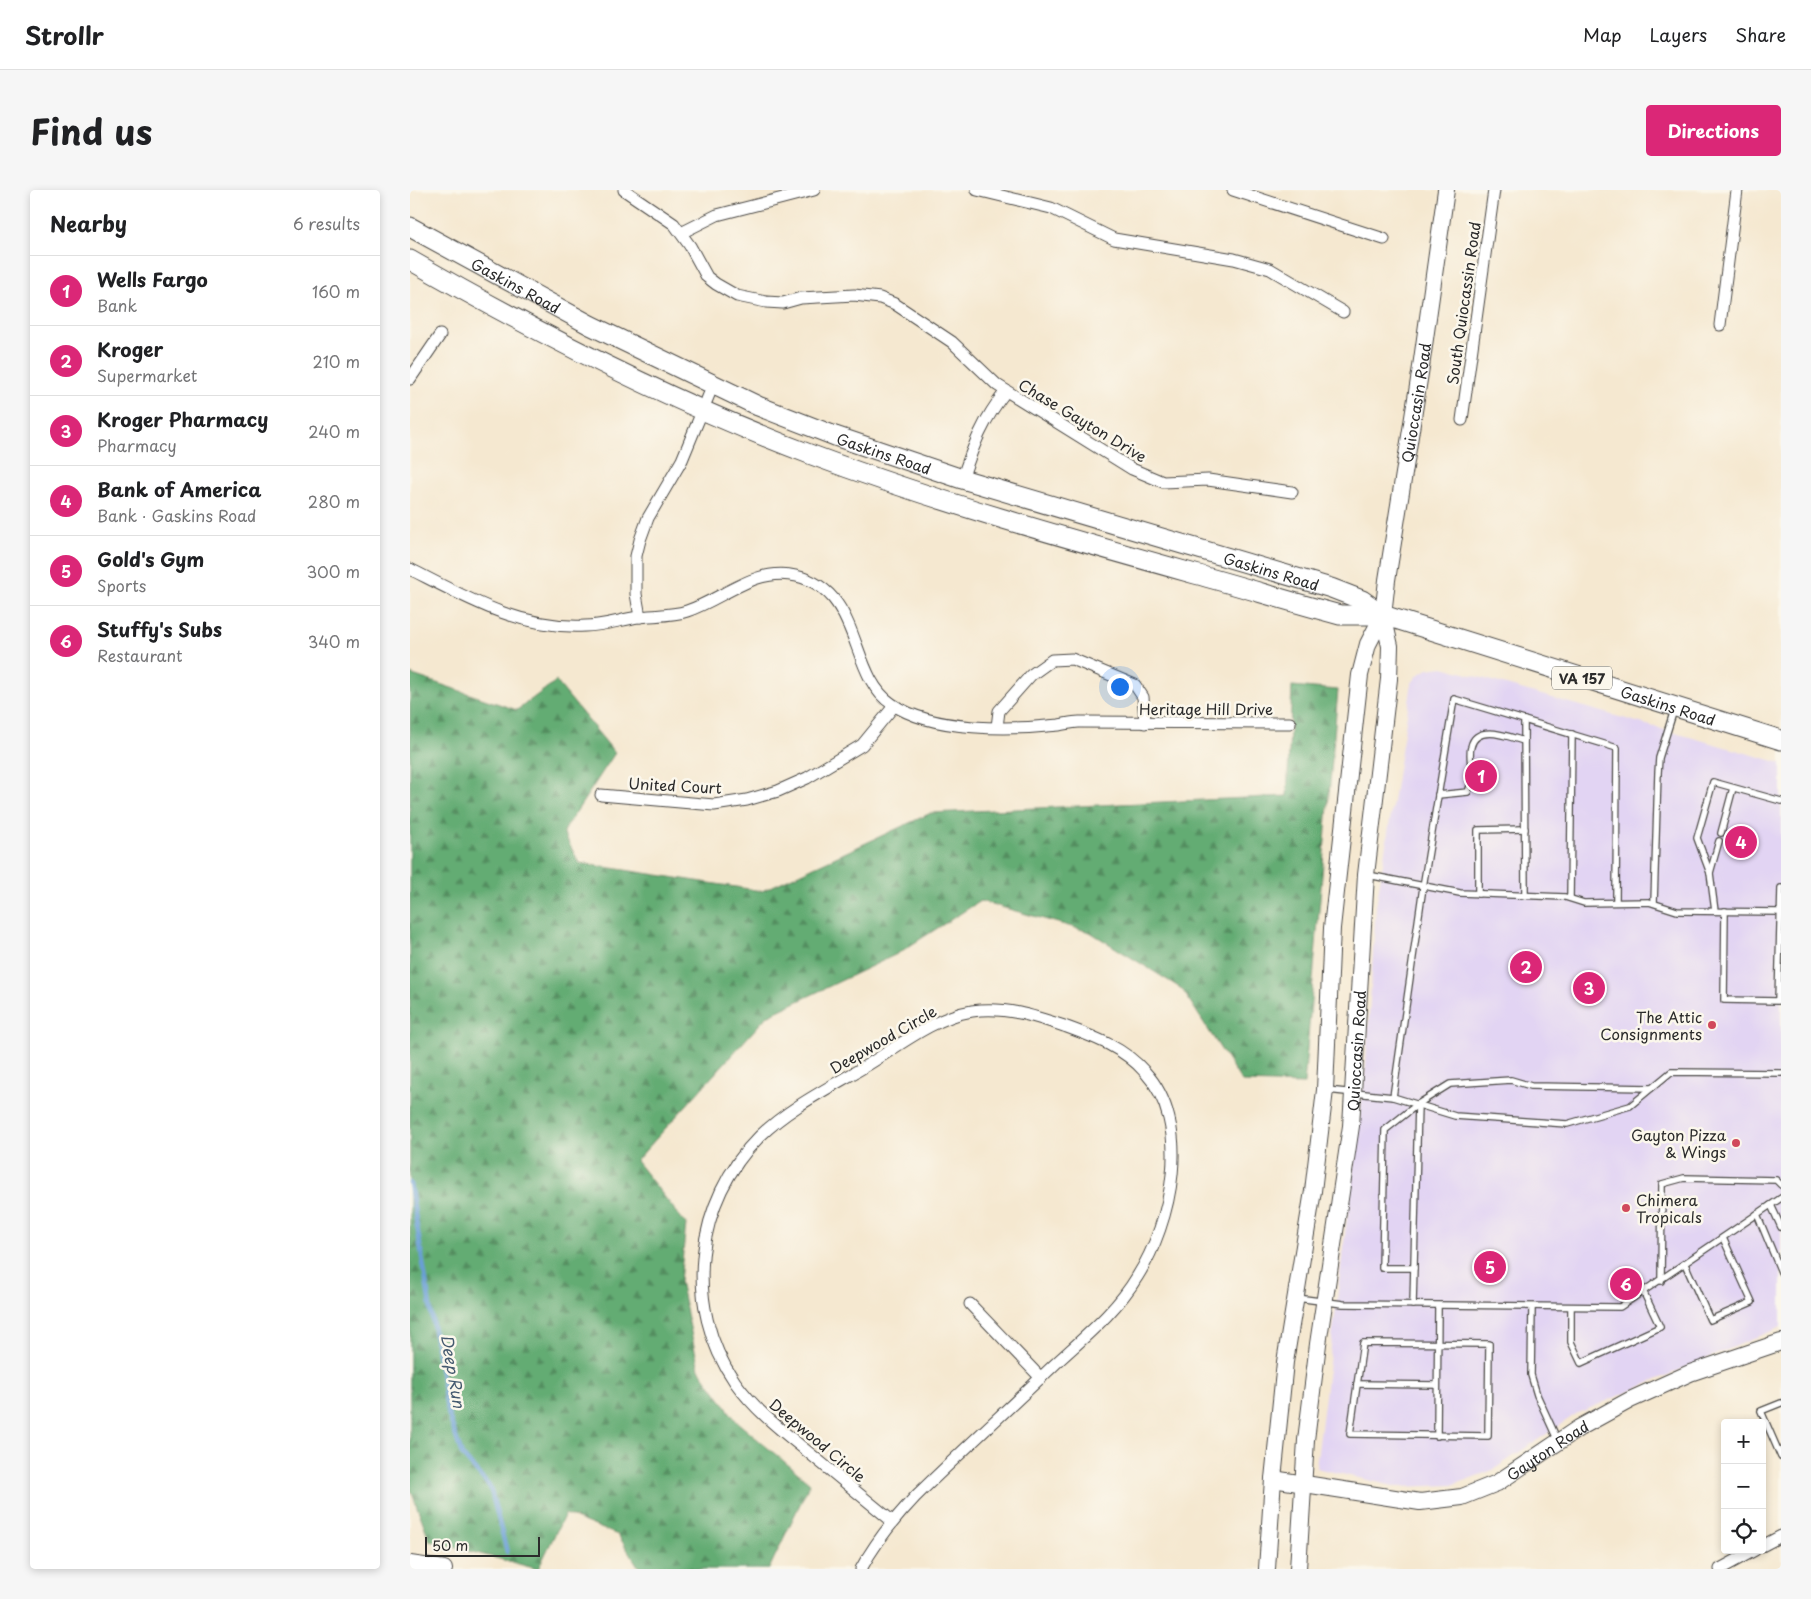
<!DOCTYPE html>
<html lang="en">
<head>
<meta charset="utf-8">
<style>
  body { margin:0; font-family:"Playpen Sans",sans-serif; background:#f6f6f6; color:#202124 }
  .controls { position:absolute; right:15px; bottom:15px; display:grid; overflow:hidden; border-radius:5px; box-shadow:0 2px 8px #0003 }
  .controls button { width:45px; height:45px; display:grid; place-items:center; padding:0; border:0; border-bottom:1px solid #e0e0e0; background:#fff; color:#202124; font:25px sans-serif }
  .scale { position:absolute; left:15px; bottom:12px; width:115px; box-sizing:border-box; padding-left:5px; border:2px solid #2b2b2b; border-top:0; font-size:14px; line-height:18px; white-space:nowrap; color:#2b2b2b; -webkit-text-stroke:4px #fbf7ec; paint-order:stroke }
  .you { position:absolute; left:709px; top:496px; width:18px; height:18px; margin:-12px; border:4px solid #fff; border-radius:50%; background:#1a73e8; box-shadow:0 0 0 8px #1a73e833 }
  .badge { display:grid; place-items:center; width:32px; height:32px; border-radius:50%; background:#db2777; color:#fff; font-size:16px; font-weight:700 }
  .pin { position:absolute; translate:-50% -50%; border:2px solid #fff; box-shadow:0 1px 5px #0006 }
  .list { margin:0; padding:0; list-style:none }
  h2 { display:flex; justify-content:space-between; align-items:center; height:65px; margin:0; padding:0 20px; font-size:21px }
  h2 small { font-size:16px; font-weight:400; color:#757577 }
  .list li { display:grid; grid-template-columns:32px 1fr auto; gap:15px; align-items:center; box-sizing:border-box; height:70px; padding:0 20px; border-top:1px solid #e0e0e0 }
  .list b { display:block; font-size:19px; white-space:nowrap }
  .list p { margin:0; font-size:16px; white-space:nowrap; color:#757577 }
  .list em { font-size:16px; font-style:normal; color:#757577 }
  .icon { flex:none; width:28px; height:28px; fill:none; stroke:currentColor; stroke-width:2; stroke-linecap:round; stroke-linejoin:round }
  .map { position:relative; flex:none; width:1371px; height:1379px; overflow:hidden; border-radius:5px }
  header { display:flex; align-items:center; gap:30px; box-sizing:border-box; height:70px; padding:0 25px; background:#fff; border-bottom:1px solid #e0e0e0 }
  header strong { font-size:24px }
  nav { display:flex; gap:28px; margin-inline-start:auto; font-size:18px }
  .intro { display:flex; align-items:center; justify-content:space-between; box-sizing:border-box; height:120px; padding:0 30px }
  h1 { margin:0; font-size:35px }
  .button { padding:12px 22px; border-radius:5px; background:#db2777; color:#fff; font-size:18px; font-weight:700 }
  main { display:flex; gap:30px; padding:0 30px }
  aside { flex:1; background:#fff; border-radius:5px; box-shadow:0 2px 8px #0003 }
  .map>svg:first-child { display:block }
  .built { fill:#e2d4f3 }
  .forest { fill:url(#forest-firs); stroke:#476c4f }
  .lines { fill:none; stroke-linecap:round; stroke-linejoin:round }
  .stream { stroke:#699fd6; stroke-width:4.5 }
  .lane-casing { stroke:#494744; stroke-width:8 }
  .street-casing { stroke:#494744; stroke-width:13 }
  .secondary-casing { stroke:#494744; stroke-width:18 }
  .primary-casing { stroke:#494744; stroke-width:21 }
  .lane { stroke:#fff; stroke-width:5.5 }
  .street { stroke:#fff; stroke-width:11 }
  .secondary { stroke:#fff; stroke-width:16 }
  .primary { stroke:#fff; stroke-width:19 }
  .poi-dot { fill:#d1495b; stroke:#fbf7ec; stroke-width:2 }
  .labels { text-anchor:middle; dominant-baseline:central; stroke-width:5; stroke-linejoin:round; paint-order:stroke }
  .shield { fill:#fbf7ec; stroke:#696865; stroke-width:1 }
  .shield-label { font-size:14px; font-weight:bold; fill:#2b2b2b }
  .street-label { font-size:15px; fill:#2b2b2b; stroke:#fbf7ec }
  .poi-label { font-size:15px; fill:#2b2b2b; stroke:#fbf7ec; text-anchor:end }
  .water-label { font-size:16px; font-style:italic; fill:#44596f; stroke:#fbf7ec }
</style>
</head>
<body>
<header>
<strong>Strollr</strong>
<nav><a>Map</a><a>Layers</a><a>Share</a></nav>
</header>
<div class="intro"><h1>Find us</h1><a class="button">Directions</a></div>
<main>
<aside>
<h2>Nearby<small>6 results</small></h2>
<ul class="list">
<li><span class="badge">1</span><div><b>Wells Fargo</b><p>Bank</p></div><em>160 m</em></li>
<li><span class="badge">2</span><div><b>Kroger</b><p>Supermarket</p></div><em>210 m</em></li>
<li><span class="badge">3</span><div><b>Kroger Pharmacy</b><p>Pharmacy</p></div><em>240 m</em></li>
<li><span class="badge">4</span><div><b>Bank of America</b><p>Bank · Gaskins Road</p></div><em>280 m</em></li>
<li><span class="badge">5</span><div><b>Gold's Gym</b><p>Sports</p></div><em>300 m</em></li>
<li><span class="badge">6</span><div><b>Stuffy's Subs</b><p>Restaurant</p></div><em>340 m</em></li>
</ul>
</aside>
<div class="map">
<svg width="1371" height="1379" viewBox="0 0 1371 1379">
  <defs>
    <pattern id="forest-firs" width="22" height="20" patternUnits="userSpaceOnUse" patternTransform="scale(1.25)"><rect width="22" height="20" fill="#63ac73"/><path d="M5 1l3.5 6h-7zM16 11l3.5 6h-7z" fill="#528c5f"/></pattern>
  </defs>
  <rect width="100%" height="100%" fill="#fbf7ec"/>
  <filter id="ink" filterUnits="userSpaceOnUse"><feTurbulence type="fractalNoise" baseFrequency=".02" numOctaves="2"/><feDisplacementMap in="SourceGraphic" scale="10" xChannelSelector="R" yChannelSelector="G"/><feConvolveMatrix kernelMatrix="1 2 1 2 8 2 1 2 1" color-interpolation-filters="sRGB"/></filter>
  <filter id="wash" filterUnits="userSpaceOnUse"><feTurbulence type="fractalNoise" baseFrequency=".0096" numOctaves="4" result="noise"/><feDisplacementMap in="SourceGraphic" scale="20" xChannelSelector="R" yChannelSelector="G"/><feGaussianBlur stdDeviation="1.12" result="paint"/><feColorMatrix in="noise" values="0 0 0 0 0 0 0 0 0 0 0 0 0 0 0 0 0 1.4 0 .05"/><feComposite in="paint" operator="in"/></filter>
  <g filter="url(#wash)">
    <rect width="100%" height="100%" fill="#f5e8d0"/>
    <path class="built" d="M1033,477L1371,573V1137L1166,1224L1083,1280L1042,1295L988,1297L906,1278L956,875L966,717L1002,493L1008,485L1018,479Z"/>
    <path class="forest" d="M0,484L107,520L146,491L205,563L153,642L169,673L352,701L521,623L877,606L882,496L928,500L894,894L832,892L772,799L680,742L570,711L487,764L357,826L226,971L276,1034L270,1091L289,1179L327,1232L400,1293L359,1379H230L208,1345L155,1324L128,1379L20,1351L0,1298Z"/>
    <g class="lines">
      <path class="stream" d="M0,993L37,1220L52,1265L80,1297L97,1362"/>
    </g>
  </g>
  <g filter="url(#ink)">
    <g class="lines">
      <defs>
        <g id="lane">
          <path d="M1114,530L1115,706"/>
          <path d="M1061,578C1061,572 1059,563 1061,557C1066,533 1099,547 1114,551"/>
          <path d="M1028,605L1058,602L1060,596"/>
          <path d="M1311,643L1323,598"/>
          <path d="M1300,683L1309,651"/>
          <path d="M958,685L1050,703L1155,707L1174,713L1239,712L1267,721L1371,722"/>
          <path d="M1068,704V640L1115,639"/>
          <path d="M1160,708L1162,544"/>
          <path d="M1244,713L1248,583L1249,568L1264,520"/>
          <path d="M1305,721L1300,683L1287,648L1303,592L1371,611"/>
          <path d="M1315,721L1314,810L1368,811L1371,698"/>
          <path d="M917,900L983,907L1013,697L1044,509L1207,558L1206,712"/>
          <path d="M983,907L1045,926L1157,934L1220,916L1261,882L1371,883"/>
          <path d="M1361,1015L1371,1037"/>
          <path d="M1347,1024L1371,1082"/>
          <path d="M1275,1074L1300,1130L1342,1112L1313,1048"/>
          <path d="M1004,1078H972L975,940L1008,914"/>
          <path d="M1251,1091L1252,994L1274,988L1366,990L1371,995"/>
          <path d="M887,1108L933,1114L1210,1117L1371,1008"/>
          <path d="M1003,1115L1008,914L1040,894L1101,890L1121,896L1241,898"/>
          <path d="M1122,1117L1121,1185L1127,1205L1148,1251"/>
          <path d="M1161,1117V1152L1171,1173L1250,1137L1234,1103"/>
          <path d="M953,1153L1079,1154L1078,1246L940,1244Z"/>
          <path d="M947,1194L1027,1195"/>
          <path d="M1371,1213L1351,1221L1371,1267"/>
          <path d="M1027,1246L1028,1116"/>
        </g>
        <g id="street">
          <path d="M214,0L264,34L280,56L297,87L306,94L327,106L356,112L373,113L391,108L444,105L470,108L485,114L542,152L587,195L722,279L753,292L798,290L882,302"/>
          <path d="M567,0L641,18L704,49L824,69L860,79L933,122"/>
          <path d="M823,0L974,49"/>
          <path d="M271,43L307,25L404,0"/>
          <path d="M1310,135L1327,0"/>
          <path d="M0,189L30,145"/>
          <path d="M1052,230L1084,0"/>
          <path d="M552,289C564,254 573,230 596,201"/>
          <path d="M0,379C57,408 109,439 175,436C192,436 210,430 228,427C243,425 262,426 277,421C313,409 346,376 386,386C453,401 438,485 482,514C523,542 601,540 649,535C656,534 662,532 669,532C739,532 809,533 880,533"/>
          <path d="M230,427L226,404V366L230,350L238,328L272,270L303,195"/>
          <path d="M587,537L589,521L621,485L642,470L662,469L725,495L733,507L735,533"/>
          <path d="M191,605L304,615L337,610L368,601L397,588L452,555L484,516"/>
          <path d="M560,1114L631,1188"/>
          <path d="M1352,1356L1371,1346"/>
          <path d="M451,1379C466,1351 484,1329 506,1306C551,1262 598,1219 643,1176C673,1148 706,1122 727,1087C762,1032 783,934 735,882C713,857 684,847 654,836C624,826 594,816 562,821C525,827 490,855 459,874C423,896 381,916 350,946C285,1010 272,1116 325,1192C345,1220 371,1240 398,1262C426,1285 454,1308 482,1331"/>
          <path d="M1310,1379L1345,1360"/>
        </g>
        <g id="secondary">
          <path id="s1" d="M863,1289L1010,1312L1052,1307L1087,1293L1169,1238L1220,1210L1280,1183L1371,1152"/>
          <path d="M0,1374L34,1379"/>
          <path d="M857,1379L863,1289L875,1172L903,1001L915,900L922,738L950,485L958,454L973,425"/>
          <path id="s2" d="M888,1379L896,1250L908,1154L941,936L956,685L979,489L980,456L973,425L977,390L1011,177L1036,0"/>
        </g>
        <g id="primary">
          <path id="s3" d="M0,37L180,135L348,216L425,246L552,289L921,398L952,410L973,425L1371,550"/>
          <path d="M0,70C129,144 263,213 402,265C528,312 656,348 785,384C833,397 881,412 930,425H973"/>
        </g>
      </defs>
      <use href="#lane" class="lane-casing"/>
      <use href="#street" class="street-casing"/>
      <use href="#secondary" class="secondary-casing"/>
      <use href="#primary" class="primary-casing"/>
      <use href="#lane" class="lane"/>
      <use href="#street" class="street"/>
      <use href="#secondary" class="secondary"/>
      <use href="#primary" class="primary"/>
    </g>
  </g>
  <g class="poi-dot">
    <circle cx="1302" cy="835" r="5"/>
    <circle cx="1326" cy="953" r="5"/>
    <circle cx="1216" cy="1018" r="5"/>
  </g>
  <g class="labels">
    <rect class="shield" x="1142" y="476.5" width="60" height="23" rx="4"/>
    <g class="shield-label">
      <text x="1172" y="488">VA 157</text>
    </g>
    <g class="street-label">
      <text stroke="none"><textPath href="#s3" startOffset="121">Gaskins Road</textPath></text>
      <text transform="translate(1053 113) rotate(-82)">South Quiocassin Road</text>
      <text stroke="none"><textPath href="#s2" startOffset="1175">Quioccasin Road</textPath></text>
      <text transform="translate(673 230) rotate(31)">Chase Gayton Drive</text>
      <text stroke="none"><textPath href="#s3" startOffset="526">Gaskins Road</textPath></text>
      <text stroke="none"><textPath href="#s3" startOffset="931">Gaskins Road</textPath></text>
      <text stroke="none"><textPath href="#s3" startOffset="1351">Gaskins Road</textPath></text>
      <text x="796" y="518">Heritage Hill Drive</text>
      <text transform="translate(265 595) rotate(3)">United Court</text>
      <text transform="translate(473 849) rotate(-30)">Deepwood Circle</text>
      <text stroke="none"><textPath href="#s2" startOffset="522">Quioccasin Road</textPath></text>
      <text transform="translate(408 1250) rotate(40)">Deepwood Circle</text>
      <text stroke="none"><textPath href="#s1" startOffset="289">Gayton Road</textPath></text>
    </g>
    <g class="poi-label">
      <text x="1292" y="826">The Attic<tspan x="1292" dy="17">Consignments</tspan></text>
      <text x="1316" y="944">Gayton Pizza<tspan x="1316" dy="17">&amp; Wings</tspan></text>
      <text x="1226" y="1009" text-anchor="start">Chimera<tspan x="1226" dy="17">Tropicals</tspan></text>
    </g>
    <g class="water-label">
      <text transform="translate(44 1181) rotate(80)">Deep Run</text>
    </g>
  </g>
</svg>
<div class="controls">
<button>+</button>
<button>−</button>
<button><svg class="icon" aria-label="locate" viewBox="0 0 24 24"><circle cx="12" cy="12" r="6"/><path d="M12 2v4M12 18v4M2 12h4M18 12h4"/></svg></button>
</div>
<div class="scale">50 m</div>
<div class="you"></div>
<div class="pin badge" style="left:1071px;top:586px">1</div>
<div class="pin badge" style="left:1116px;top:777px">2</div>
<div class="pin badge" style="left:1179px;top:798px">3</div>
<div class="pin badge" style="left:1331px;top:652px">4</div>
<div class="pin badge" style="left:1080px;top:1077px">5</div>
<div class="pin badge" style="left:1216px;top:1094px">6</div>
</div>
</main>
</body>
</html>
